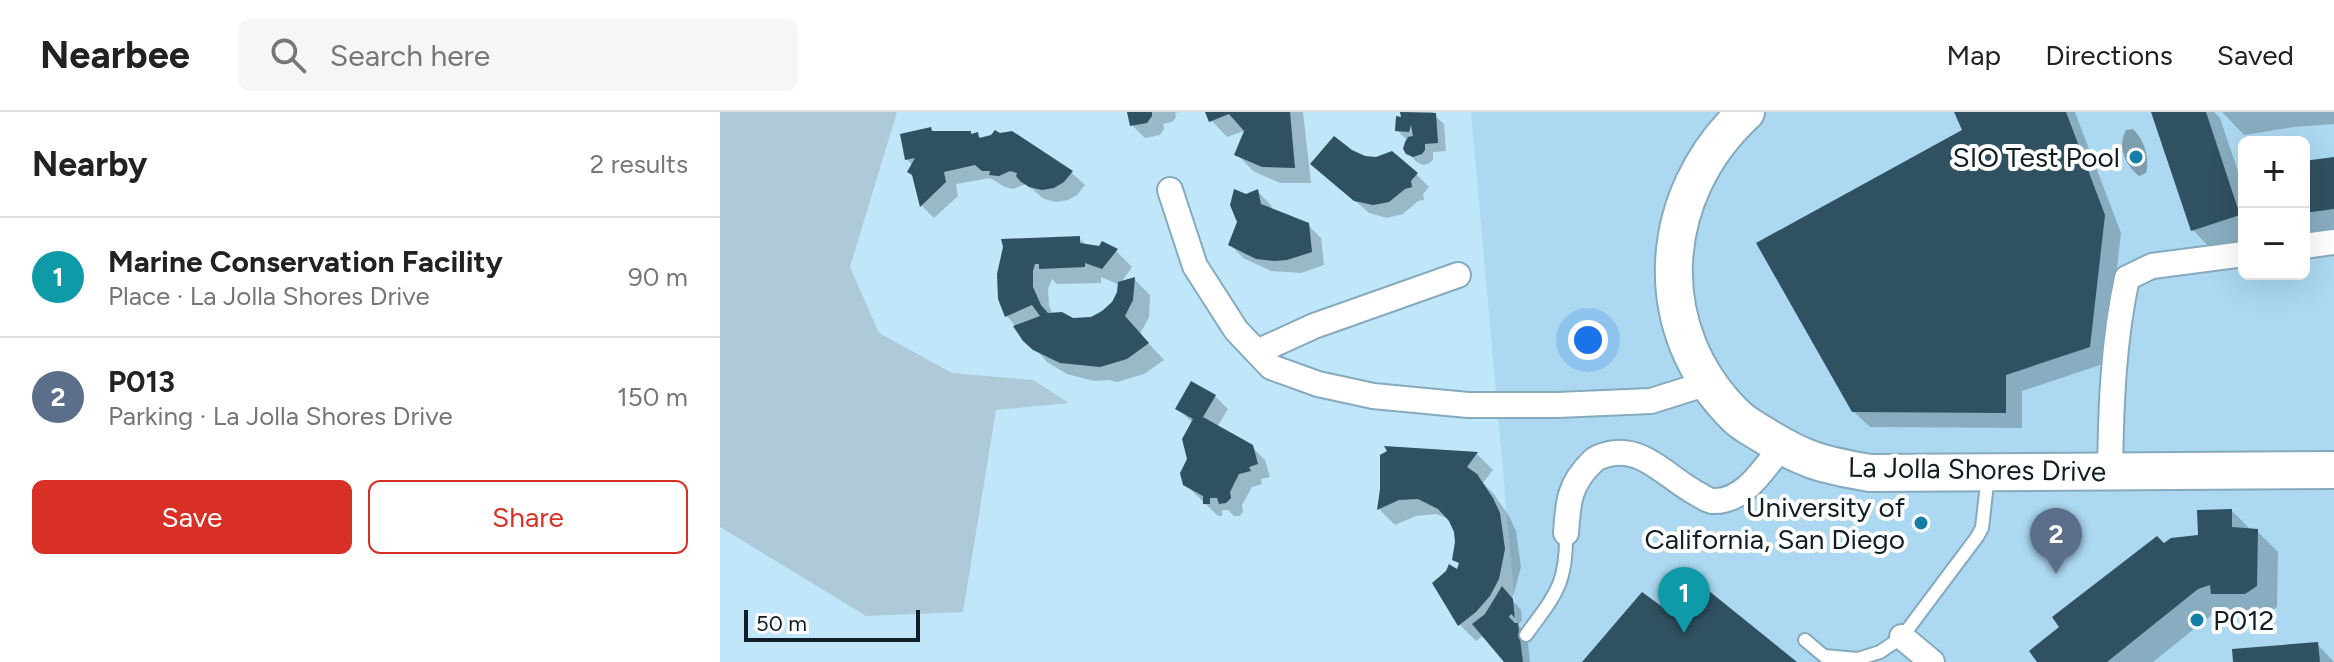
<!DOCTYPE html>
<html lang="en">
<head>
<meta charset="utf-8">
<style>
  body { margin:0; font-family:Figtree,sans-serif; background:#f6f6f6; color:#222 }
  .controls { position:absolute; right:24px; top:24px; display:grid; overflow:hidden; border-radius:12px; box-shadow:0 8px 32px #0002 }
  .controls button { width:72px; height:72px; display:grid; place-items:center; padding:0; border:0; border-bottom:2px solid #e0e0e0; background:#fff; color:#222; font:40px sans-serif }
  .scale { position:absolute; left:24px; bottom:20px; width:176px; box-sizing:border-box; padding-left:8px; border:4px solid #101e25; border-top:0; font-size:22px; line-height:28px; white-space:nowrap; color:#101e25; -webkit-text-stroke:6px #fff; paint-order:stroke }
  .you { position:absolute; left:868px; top:228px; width:28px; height:28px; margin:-20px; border:6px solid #fff; border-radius:50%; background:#1a73e8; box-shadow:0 0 0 12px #1a73e833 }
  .badge { display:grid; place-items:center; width:52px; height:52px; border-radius:50%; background:#d93025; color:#fff; font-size:26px; font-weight:700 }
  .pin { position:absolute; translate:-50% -66px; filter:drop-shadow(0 2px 4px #0008) }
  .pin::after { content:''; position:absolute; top:42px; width:28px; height:24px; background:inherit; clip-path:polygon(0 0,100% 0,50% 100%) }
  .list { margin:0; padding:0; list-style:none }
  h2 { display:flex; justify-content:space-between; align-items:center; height:104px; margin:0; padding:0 32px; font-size:34px }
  h2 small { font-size:26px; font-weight:400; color:#767676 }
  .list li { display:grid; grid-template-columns:52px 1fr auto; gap:24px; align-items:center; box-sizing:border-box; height:120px; padding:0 32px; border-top:2px solid #e0e0e0 }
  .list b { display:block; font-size:30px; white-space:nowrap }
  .list p { margin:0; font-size:26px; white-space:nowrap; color:#767676 }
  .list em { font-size:26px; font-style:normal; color:#767676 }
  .actions { display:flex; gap:16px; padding:24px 32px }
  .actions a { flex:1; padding:18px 0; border:2px solid #d93025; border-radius:12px; text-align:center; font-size:28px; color:#d93025 }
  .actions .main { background:#d93025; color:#fff }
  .icon { flex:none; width:44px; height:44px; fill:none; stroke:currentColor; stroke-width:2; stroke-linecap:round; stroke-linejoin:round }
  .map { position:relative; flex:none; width:1614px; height:550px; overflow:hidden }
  header { display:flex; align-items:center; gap:48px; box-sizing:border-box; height:112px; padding:0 40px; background:#fff; border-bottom:2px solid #e0e0e0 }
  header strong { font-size:38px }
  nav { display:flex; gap:44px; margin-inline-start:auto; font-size:28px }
  .search { width:560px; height:72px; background:#f6f6f6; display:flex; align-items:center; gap:20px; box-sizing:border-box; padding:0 28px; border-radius:12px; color:#767676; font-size:30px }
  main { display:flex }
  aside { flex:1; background:#fff }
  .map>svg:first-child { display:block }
  .built { fill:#acd9f1; fill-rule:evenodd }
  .green { fill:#aec9d7 }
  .water { fill:#7e9dad }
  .shadow { fill:#0003; fill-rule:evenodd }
  .building { fill:#305162 }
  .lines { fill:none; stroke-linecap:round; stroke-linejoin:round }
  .service-casing { stroke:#86aabd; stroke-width:16 }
  .minor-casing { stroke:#86aabd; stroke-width:28 }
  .secondary-casing { stroke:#86aabd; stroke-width:40 }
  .service { stroke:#fff; stroke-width:12 }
  .minor { stroke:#fff; stroke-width:24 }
  .secondary { stroke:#fff; stroke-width:36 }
  .poi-dot { fill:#157ea8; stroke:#fff; stroke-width:3 }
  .labels { text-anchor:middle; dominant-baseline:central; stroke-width:8; stroke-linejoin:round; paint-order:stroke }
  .poi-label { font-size:28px; fill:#101e25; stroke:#fff; text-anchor:end }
  .street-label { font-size:28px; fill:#101e25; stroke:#fff }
</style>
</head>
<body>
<header>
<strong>Nearbee</strong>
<div class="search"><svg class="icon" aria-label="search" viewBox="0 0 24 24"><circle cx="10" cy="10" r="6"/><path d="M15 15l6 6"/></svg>Search here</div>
<nav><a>Map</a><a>Directions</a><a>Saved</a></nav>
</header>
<main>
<aside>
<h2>Nearby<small>2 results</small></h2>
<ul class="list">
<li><span class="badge" style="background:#0f9aa8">1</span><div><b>Marine Conservation Facility</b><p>Place · La Jolla Shores Drive</p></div><em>90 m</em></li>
<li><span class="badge" style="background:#5c6f8a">2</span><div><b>P013</b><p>Parking · La Jolla Shores Drive</p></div><em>150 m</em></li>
</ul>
<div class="actions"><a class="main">Save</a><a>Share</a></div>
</aside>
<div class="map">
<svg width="1614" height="550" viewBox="0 0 1614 550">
  <rect width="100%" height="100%" fill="#c0e6fa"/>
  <path class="built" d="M751,0H1614V550H800ZM1524,30H1584V162H1524Z"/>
  <path class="green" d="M0,0H177L130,155L159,221L232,261L313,268L349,291L276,298L243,500L146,504L0,415Z"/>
  <path class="water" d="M1413,17C1424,28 1430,46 1426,61L1419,64C1405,53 1397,35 1406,18Z"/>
  <g class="shadow">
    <path d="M409,0H459L455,1L456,5L452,10L443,12L444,17L440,23L425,26L412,13Z"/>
    <path d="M487,0H583L591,71H560L533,59L517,42L527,18L507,25L491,8Z"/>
    <path d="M682,0H713L714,3L724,12L726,39L713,40V47L710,51L703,53L697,50L687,40L689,27H686L677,18L683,7Z"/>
    <path d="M1236,0H1355L1401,121L1386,251L1302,279V316L1150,315L1133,299L1244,19Z"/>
    <path d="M1437,0H1494L1500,6L1524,77V128L1493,139L1473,118Z"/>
    <path d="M1502,0H1614V12L1574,15L1524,23Z"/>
    <path d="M211,17L215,21H250L252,23L257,22L262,27L292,21L352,61L365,73L357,83L348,88L336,90L324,87L306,72L293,77L285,75L270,66L236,72L238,84L214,106L202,94L193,53L186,47Z"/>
    <path d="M631,40L696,62L709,75L703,82L704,88L698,89L683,102L667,106L649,101L593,52Z"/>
    <path d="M1614,47V120L1584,124V51Z"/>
    <path d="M538,80L551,93L552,98L588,113L601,126L604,153L581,161L551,159L523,146L510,132L526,84Z"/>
    <path d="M359,126L367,134L396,139L412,155L400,172L414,167L430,183L429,205L420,222L444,248L424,262L397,270L389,268L374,269L347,262L327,250L287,204L279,162ZM381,165L400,173L393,191L371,207L352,208L332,201L329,193L328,177L332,167L337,172L381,171Z"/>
    <path d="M495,284L508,297L497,315L532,335L545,348L550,365L541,367L542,372L532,375L522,393L523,400L520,404H514L508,398H502V404H498L465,372L473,311L458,297Z"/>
    <path d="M667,336L757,342L773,358L763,371L773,381L789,404L796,419L801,455L792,488L801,498L802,510L801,509L798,513L807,522L810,550H786L764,523L756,529L740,513L714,471L738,460L741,453L735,447L736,420L727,406L716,402L696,404L675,413L659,397L669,340Z"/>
    <path d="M1512,399L1531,418L1537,419L1558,440L1557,495L1546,502H1514L1507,495L1499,497L1433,550H1319L1444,433L1480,425Z"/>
    <path d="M1597,532L1614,550H1515Z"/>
  </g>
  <g class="building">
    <path d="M407,0H432V4L427,11L410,14Z"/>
    <path d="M485,0H570L575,56L542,55L514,43L524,19L509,2L489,10Z"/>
    <path d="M680,0L716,1L718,31L705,32V38L702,42L693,45L686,42L683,37L685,30L688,25L693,24L691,13L689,20L675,19L676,4L681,5Z"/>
    <path d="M1234,0H1346L1385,103L1370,235L1286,263V301L1132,300L1036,131L1242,18Z"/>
    <path d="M1431,0H1486L1520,103L1471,119Z"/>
    <path d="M211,15L212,19H251V22L258,20L259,26L271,23L275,18L280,21L292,19L353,59L344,70L334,76L322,78L309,75L300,69L296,64L297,61L290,59L279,64L269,63L270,59H262L255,53L224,60L226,70L200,95L192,63L187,60L195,46L185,48L180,22Z"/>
    <path d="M614,24L632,38L645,44L656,45L672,39L698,61L691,69L692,75L685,77L669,90L653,93L634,89L590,52Z"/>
    <path d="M1614,45V97L1584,101V49Z"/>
    <path d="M514,77L526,82L538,77L541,92L589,111L592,140L567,148L554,149L536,147L508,133L517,110L510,93Z"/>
    <path d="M360,124V131L379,134L382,129L398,137L382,157L365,151V155L319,157V152H315L313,159V175L321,193L328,201L342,200L353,206L371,205L382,199L392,190L397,180L398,170L415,165L413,188L405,204L429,231L407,247L380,255L340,251L313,238L303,229L293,214L320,204L312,193L285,205L278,187L277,162L283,135L281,127Z"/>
    <path d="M471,269L496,283L483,305L533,333L538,352L529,355L531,359L519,362L510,380L511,386L506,391L499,392L497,386H490V392H483V384L463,373L460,361L467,347L462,327L473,307L455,297Z"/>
    <path d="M664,334L758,340L747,355L757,362L773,386L780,401L785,437L779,467L770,484L756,500L738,514L712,471L726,459L729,452L737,457L739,451L732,448L735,430L734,420L729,409L718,397L698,387L679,388L657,398L660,377V343L667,339Z"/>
    <path d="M1512,397V415L1538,417L1537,474L1525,482H1491L1490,473L1478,477L1387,550H1317L1309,539L1339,515L1332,505L1437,424L1444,431L1451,426L1478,423L1477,398Z"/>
    <path d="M782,474L793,487L795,506L791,502L789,505L795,511H798L803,550H784L752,512L765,502Z"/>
    <path d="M989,479L1077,550H862L922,480L963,510Z"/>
    <path d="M1598,530L1600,550H1513L1512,537Z"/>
  </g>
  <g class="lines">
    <defs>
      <g id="service">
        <path d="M806,523C835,483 847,473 846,421"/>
        <path d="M1085,528L1104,544L1138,547L1160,540L1182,525L1257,425L1262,416L1268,363"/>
      </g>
      <g id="minor">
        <path d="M450,78L475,154L516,218L551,255L598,272L653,284L748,293H837L931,289L988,271"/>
        <path d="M1584,134L1614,130"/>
        <path d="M537,240L594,214L738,163"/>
        <path d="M1390,360C1391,294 1393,230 1407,166L1432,154L1524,142"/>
        <path d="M846,421C848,390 849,372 873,349C878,344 882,344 889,342C923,334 948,366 976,381C981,384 987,388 992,389C1024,391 1044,356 1062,334"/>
        <path d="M1182,525L1212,550"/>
      </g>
      <path id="secondary" d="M1026,0C936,83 927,218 1017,305C1024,312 1034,317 1042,322C1083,348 1103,353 1150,361L1614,358"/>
    </defs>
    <use href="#service" class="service-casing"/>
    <use href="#minor" class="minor-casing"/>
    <use href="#secondary" class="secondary-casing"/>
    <use href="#service" class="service"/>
    <use href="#minor" class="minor"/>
    <use href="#secondary" class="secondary"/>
  </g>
  <g class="poi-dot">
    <circle cx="1416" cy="45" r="8"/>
    <circle cx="1201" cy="411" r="8"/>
    <circle cx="1477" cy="508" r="8"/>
  </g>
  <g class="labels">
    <g class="poi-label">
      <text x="1400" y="45">SIO Test Pool</text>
      <text x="1185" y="395">University of<tspan x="1185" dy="32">California, San Diego</tspan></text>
      <text x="1493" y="508" text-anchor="start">P012</text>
    </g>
    <g class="street-label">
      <text transform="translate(1257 357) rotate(1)">La Jolla Shores Drive</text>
    </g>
  </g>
</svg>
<div class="controls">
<button>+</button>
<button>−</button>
</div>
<div class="scale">50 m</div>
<div class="you"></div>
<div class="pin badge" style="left:964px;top:521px;background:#0f9aa8">1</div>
<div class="pin badge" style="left:1336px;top:462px;background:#5c6f8a">2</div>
</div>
</main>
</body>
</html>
